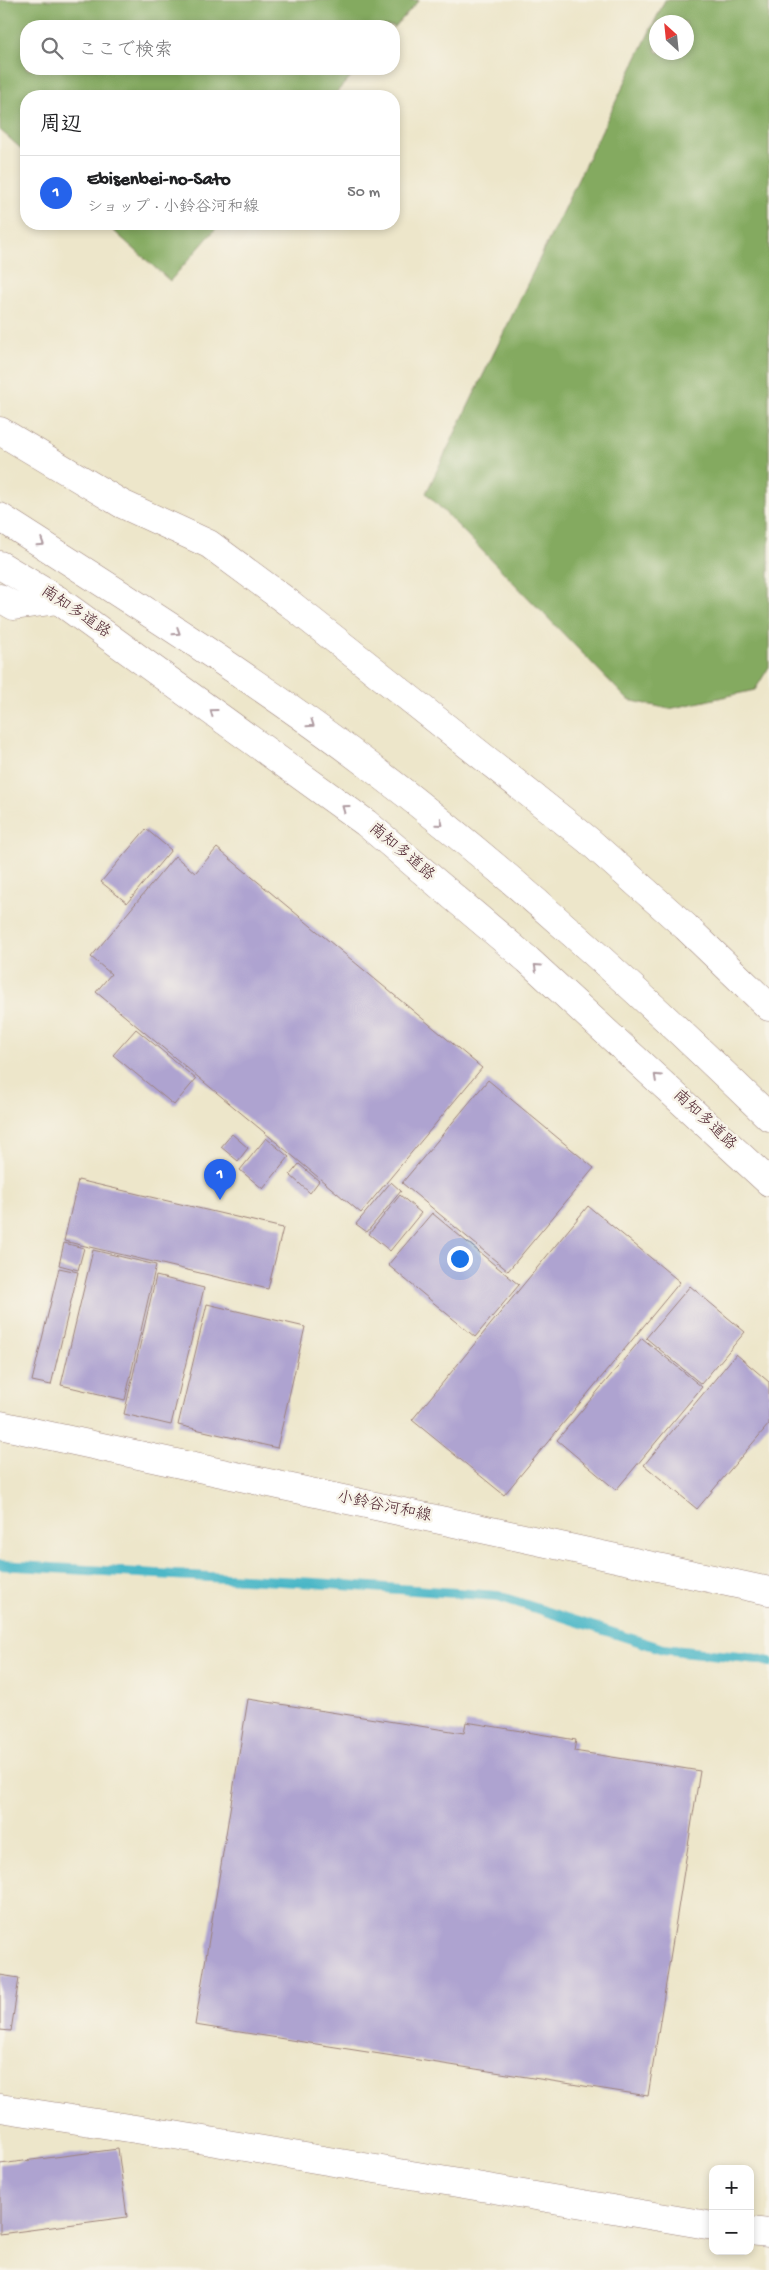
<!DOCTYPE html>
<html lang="ja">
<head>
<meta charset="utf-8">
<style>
  body { margin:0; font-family:"Gochi Hand","Klee One",sans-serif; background:#f6f6f6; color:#202124 }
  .controls { position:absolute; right:15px; bottom:15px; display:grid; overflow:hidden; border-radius:10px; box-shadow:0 2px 8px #0003 }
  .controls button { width:45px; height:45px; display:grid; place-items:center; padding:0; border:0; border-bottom:1px solid #e0e0e0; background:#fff; color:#202124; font:25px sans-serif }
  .compass { position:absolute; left:649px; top:15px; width:45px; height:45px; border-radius:50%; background:#fff; box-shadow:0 2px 8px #0003; rotate:333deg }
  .you { position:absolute; left:459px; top:1258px; width:18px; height:18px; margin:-12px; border:4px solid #fff; border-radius:50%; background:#1a73e8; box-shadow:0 0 0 8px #1a73e833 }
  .badge { display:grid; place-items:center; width:32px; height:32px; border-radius:50%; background:#2563eb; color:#fff; font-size:16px; font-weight:700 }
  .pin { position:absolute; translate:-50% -41px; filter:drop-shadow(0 1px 2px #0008) }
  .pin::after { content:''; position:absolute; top:26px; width:18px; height:15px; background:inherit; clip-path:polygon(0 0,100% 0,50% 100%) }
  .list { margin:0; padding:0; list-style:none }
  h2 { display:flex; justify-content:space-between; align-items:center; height:65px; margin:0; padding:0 20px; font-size:21px }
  h2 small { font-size:16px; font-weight:400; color:#757577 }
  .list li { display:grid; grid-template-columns:32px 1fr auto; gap:15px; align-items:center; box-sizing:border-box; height:75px; padding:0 20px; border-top:1px solid #e0e0e0 }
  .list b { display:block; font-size:19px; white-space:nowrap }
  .list p { margin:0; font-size:16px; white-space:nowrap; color:#757577 }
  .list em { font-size:16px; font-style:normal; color:#757577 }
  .icon { flex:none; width:28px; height:28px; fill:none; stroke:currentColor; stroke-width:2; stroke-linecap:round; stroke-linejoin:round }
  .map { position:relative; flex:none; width:769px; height:2270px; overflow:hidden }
  .search { position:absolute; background:#fff; box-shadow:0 2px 8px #0003; left:20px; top:20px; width:380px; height:55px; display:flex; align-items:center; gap:12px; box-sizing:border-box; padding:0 18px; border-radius:20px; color:#757577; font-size:19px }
  .panel { position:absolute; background:#fff; box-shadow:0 2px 8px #0003; left:20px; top:90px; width:380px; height:140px; border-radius:20px }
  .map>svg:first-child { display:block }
  .forest { fill:#84aa60; stroke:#676446; fill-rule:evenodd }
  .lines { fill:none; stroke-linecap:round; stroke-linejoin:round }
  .stream { stroke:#4bb7c7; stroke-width:10 }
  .building { fill:#aea3d0 }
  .minor-casing { stroke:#9c827a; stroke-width:29 }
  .major-casing { stroke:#9c827a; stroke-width:29 }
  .highway-casing { stroke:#9c827a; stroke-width:29 }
  .minor { stroke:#fff; stroke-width:28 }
  .major { stroke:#fff; stroke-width:28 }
  .highway { stroke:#fff; stroke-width:28 }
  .oneway { stroke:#ae9aa0 }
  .labels { text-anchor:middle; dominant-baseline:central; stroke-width:5; stroke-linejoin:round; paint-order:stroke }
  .street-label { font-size:16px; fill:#4a1f2b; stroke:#f7f3e8 }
</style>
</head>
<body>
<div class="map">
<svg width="769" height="2270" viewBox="0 0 769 2270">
  <rect width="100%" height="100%" fill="#f7f3e8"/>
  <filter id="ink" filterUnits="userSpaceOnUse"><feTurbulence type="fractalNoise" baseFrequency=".02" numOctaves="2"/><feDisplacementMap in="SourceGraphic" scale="10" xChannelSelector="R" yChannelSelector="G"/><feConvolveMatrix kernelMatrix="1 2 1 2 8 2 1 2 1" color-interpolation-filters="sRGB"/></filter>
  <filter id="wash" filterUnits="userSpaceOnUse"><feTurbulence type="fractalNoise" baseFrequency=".0096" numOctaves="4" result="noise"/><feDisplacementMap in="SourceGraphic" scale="20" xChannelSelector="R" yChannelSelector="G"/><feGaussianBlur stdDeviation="1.12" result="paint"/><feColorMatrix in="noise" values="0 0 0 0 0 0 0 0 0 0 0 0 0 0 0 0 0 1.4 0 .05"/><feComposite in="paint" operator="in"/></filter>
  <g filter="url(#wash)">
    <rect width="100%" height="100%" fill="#ede6ca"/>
    <g class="forest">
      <path d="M0,0H419L394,28V26H26V69H358L333,96H26V153L0,130Z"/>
      <path d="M665,0H769V667L755,690L669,709L628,700L426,493ZM686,22V52H656V22Z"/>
      <path d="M106,224H220L170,281Z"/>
    </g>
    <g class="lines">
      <path class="stream" d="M0,1565L315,1583L498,1596L663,1649L758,1659L769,1662"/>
    </g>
    <g id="blocks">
      <g class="building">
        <path d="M146,829L171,850L127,903L101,882Z"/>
        <path d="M217,848L482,1068L361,1213L96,992L111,974L91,957L175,856L195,873Z"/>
        <path d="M136,1029L196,1079L174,1105L113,1055Z"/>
        <path d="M488,1080L594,1168L508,1271L402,1183Z"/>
        <path d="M232,1134L248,1148L238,1161L221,1147Z"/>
        <path d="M266,1138L289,1157L263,1189L240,1170Z"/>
        <path d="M299,1164L319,1181L310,1193L290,1175Z"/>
        <path d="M78,1180L283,1228L268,1289L64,1241Z"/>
        <path d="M391,1182L401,1191L367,1232L356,1224Z"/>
        <path d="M400,1195L421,1213L390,1251L369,1234Z"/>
        <path d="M588,1206L680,1282L504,1495L412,1420Z"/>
        <path d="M432,1213L519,1285L475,1337L388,1265Z"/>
        <path d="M64,1243L84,1248L78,1270L59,1265Z"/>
        <path d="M93,1250L156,1265L125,1400L61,1385Z"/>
        <path d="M59,1268L78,1272L51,1385L32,1381Z"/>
        <path d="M156,1276L204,1288L171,1425L124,1414Z"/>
        <path d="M690,1286L745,1332L701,1384L646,1338Z"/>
        <path d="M207,1304L305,1327L277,1448L178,1425Z"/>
        <path d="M642,1338L702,1387L616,1490L557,1440Z"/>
        <path d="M736,1354L769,1382V1424L697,1509L644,1465Z"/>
        <path d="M248,1699L464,1733L466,1722L576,1740L574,1751L700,1771L648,2096L195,2025Z"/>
        <path d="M0,1975L19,1978L11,2031L0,2030Z"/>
        <path d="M118,2149L127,2217L0,2234V2164Z"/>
      </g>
    </g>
  </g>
  <g filter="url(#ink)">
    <use href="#blocks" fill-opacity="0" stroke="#9c827a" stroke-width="1"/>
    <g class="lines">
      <defs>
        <g id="minor">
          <path d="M0,431L122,504L209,544L289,603L588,840L686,927L769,1007"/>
          <path d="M0,2108L174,2135L713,2226"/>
          <path d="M750,2231L769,2233"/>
        </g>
        <path id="major" d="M0,1425L769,1591"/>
        <g id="highway">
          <path d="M0,517C125,597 252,677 371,767C512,874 642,994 769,1117"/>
          <path d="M0,565L58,600L366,823L528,960L769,1182"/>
          <path d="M0,598L14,606L58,600"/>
        </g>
      </defs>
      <use href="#minor" class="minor-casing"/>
      <use href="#major" class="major-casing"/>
      <use href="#highway" class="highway-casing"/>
      <use href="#minor" class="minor"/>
      <use href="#major" class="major"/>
      <use href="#highway" class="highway"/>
    </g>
    <defs><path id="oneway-chevron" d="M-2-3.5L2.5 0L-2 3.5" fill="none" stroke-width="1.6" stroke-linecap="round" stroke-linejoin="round" transform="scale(1.25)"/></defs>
    <g class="oneway">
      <use href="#oneway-chevron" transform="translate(41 543) rotate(33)"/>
      <use href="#oneway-chevron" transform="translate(177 632) rotate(33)"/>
      <use href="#oneway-chevron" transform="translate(213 712) rotate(-144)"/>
      <use href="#oneway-chevron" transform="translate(311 724) rotate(35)"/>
      <use href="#oneway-chevron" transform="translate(345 808) rotate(-144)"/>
      <use href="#oneway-chevron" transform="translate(440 823) rotate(39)"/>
      <use href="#oneway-chevron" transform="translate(537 967) rotate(-138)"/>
      <use href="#oneway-chevron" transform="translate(657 1077) rotate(-137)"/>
    </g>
  </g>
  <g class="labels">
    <g class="street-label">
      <text transform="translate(75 613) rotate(34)">南知多道路</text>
      <text transform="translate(401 853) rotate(40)">南知多道路</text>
      <text transform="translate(704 1121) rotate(43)">南知多道路</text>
      <text transform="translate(384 1508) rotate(12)">小鈴谷河和線</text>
    </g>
  </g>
</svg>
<div class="controls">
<button>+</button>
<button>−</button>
</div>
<svg class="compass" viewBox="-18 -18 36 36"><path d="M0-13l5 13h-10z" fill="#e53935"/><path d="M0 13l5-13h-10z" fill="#757577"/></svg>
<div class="you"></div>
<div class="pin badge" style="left:220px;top:1200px">1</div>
<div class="search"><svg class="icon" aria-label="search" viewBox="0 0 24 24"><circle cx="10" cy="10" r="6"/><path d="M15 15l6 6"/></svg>ここで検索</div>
<section class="panel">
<h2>周辺<small></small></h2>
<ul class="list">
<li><span class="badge">1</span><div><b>Ebisenbei-no-Sato</b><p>ショップ · 小鈴谷河和線</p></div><em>50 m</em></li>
</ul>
</section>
</div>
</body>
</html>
